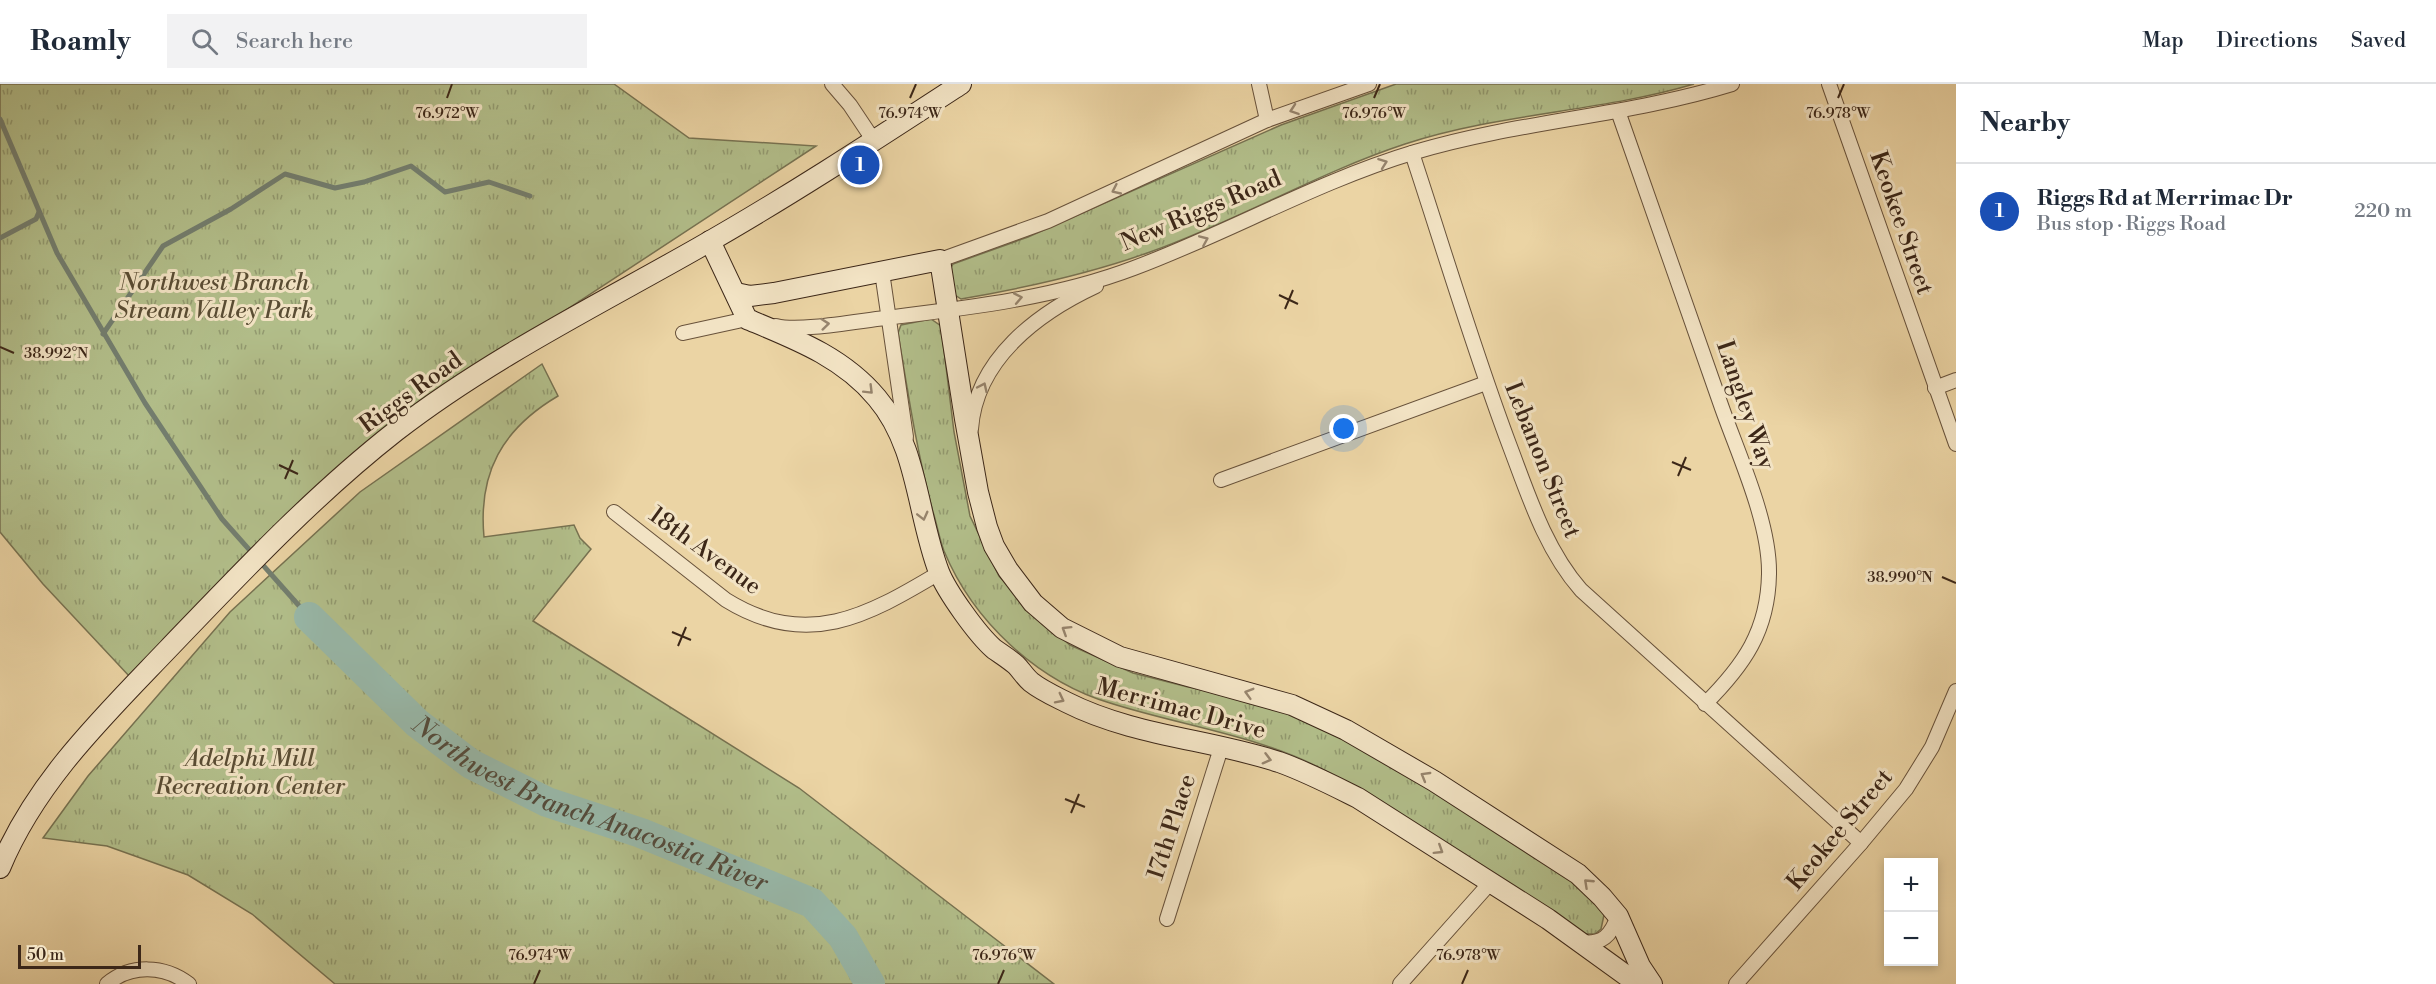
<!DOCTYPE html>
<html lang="en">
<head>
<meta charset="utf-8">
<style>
  body { margin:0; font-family:"Libre Bodoni",serif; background:#f2f2f3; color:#1f2937 }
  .controls { position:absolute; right:18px; bottom:18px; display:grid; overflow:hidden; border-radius:0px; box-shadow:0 3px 9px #0003 }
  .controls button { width:54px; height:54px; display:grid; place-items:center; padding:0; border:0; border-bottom:2px solid #e0e1e3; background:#fff; color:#1f2937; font:30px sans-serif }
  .scale { position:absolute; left:18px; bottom:15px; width:123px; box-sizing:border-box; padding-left:6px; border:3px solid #3c2718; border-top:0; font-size:16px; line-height:21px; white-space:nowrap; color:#3c2718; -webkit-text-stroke:4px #f2e3c4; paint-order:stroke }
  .you { position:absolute; left:1344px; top:345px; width:21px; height:21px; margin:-15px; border:4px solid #fff; border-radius:50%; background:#1a73e8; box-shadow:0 0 0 9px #1a73e833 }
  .badge { display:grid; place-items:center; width:39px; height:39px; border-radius:50%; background:#1a73e8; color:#fff; font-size:20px; font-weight:700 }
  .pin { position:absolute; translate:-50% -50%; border:3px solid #fff; box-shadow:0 2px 6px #0006 }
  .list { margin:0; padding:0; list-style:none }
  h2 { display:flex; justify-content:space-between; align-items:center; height:78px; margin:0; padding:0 24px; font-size:26px }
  h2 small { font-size:20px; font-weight:400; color:#747a83 }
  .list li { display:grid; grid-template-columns:39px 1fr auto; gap:18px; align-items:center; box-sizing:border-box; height:96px; padding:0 24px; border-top:2px solid #e0e1e3 }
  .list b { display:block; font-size:22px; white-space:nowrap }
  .list p { margin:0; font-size:20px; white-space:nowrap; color:#747a83 }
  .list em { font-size:20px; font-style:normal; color:#747a83 }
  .icon { flex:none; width:33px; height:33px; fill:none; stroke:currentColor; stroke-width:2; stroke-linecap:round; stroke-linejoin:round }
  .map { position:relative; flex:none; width:1956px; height:900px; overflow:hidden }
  header { display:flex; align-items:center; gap:36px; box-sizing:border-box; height:84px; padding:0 30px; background:#fff; border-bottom:2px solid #e0e1e3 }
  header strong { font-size:28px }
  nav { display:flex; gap:33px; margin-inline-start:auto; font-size:21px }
  .search { width:420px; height:54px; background:#f2f2f3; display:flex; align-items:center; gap:15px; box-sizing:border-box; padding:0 21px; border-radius:0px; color:#747a83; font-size:22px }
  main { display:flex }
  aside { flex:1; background:#fff }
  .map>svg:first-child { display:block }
  .park { fill:url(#park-tufts); stroke:#777251; stroke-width:1.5 }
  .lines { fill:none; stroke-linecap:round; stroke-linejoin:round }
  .stream { stroke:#737e6f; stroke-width:5 }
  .river { stroke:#98b8a9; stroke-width:30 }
  .street-casing { stroke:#68523b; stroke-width:16 }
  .secondary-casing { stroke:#3c2718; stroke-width:22 }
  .street { stroke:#f2e3c4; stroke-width:14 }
  .secondary { stroke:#f2e3c4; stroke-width:20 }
  .oneway { stroke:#97856e }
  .ticks { fill:none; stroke:#3c2718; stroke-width:2 }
  .labels { text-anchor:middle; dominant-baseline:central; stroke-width:6; stroke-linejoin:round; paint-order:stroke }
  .street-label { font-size:24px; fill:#3c2718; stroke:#f2e3c4 }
  .park-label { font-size:24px; font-style:italic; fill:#5a4d34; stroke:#f2e3c4 }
  .water-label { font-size:26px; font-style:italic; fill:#534b3c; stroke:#f2e3c4 }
  .ticks-label { font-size:15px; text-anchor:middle; fill:#3c2718; stroke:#f2e3c4; stroke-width:6; stroke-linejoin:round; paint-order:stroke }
</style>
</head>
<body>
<header>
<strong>Roamly</strong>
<div class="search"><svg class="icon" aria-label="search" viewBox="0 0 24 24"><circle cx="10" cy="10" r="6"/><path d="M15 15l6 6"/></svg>Search here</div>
<nav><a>Map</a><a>Directions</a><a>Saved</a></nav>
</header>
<main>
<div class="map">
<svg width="1956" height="900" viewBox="0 0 1956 900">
  <defs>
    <pattern id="park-tufts" width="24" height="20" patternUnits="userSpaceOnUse" patternTransform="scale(1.5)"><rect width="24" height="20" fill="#b2be8a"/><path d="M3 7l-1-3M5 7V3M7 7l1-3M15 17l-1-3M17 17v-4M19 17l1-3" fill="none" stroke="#929a70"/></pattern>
  </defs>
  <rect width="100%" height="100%" fill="#ebd4a4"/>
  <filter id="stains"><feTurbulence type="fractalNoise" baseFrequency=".00333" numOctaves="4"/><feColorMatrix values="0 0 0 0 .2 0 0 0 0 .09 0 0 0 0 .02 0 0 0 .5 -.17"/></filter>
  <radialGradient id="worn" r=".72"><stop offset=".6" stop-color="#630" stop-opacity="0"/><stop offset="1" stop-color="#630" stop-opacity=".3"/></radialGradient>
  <g class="park">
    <path d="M0,0H614L689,54L816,62L473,287L130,593L43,500L0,448Z"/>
    <path d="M1396,0H1694C1600,28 1499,29 1405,60C1317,89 1237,137 1150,168C1089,190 1025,204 961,215L952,209L947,190L953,180L1028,153L1281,41Z"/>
    <path d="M931,235L941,242L954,348L970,432L999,492L1037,533L1070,561L1133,589L1188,603L1239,612L1279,625L1341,651L1492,742L1571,794L1596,815L1604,831L1601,845L1595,850H1584L1326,687C1258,651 1182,642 1110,619C1037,597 973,537 944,467C939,454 937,440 933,428C917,369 908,309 898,249L901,241Z"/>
    <path d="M542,280L558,312C502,345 478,389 484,453L574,441L580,454L591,465L533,537L799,704L1054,900H335L252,830L188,791L107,762L43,754L88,692L230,528L360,408Z"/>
  </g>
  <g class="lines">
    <g class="stream">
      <path d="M0,35L57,169L145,319L222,435L309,533"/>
      <path d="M0,154L36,135L39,128"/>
      <path d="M103,250L163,162L231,125L285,90L335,104L364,98L411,82L445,108L489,98L530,112"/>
    </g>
    <path class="river" id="s1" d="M309,533L417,639L471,680L547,718L641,749L812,819L843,853L870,900"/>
    <defs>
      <g id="street">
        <path d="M832,0L850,21L874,57"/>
        <path d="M1259,0L1267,36"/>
        <path d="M1829,0L1956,360"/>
        <path d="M1618,27C1652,126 1687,225 1722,324C1739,372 1770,439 1769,490C1768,547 1744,581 1705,620"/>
        <path d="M1412,69C1444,166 1473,264 1509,360C1528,410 1545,465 1581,506L1861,759"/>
        <path d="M940,176L1048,137L1267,36L1369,0"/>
        <path d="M882,188L906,353"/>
        <path d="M776,242C799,248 858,237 885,234C968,224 1055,214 1134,184C1228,149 1318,97 1415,68C1519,37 1628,32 1732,0"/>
        <path d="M683,249L747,235L754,236"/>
        <path d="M1935,304L1956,296"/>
        <path d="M971,345C976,275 1038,229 1096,202"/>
        <path d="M1221,396L1486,299"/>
        <path d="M614,428L726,516C807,566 867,532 939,489"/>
        <path d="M1167,835L1221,664"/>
        <path d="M1580,858C1603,861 1611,851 1618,832"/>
        <path d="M107,900C131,880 164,881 189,900"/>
        <path d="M1400,900L1490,799"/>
        <path d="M1736,900L1861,759L1906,705L1932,663L1956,607"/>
      </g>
      <g id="secondary">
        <path d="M710,157L747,235C795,255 843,273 877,314C918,362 917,431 939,488C947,508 977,550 994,565C1001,570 1009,575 1016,581C1021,586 1025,593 1031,598C1041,606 1054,612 1066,618C1133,652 1209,655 1279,678C1307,688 1332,701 1358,714L1548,835L1638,900"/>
        <path d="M736,209L750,212L774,209L940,176L965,335L978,408L987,443L994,462L1008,486L1033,519L1062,544L1120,573L1292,621L1346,646L1434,697L1578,790L1602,813L1618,832L1640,882L1652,900"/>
        <path d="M0,784C36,697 104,632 168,565C241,489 313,412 396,347C489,275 596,222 698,164C788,113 875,56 961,0"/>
      </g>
    </defs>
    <use href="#street" class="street-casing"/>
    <use href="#secondary" class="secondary-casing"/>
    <use href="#street" class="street"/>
    <use href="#secondary" class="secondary"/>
  </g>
  <defs><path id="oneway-chevron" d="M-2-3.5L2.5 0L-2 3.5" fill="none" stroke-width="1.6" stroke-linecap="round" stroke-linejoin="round" transform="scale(1.5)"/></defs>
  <g class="oneway">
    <use href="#oneway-chevron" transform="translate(1294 26) rotate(161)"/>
    <use href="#oneway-chevron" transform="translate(1383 79) rotate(-20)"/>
    <use href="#oneway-chevron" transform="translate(1116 106) rotate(155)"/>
    <use href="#oneway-chevron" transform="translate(1204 156) rotate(-23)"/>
    <use href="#oneway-chevron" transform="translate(1018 214) rotate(-11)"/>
    <use href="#oneway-chevron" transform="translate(825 240) rotate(-6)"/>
    <use href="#oneway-chevron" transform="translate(983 303) rotate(-65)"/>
    <use href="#oneway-chevron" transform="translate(869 306) rotate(45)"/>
    <use href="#oneway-chevron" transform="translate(923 432) rotate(76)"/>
    <use href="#oneway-chevron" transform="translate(1066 546) rotate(-148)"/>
    <use href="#oneway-chevron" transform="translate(1249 609) rotate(-164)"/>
    <use href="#oneway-chevron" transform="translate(1060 615) rotate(27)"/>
    <use href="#oneway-chevron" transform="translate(1267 675) rotate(15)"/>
    <use href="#oneway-chevron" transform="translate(1425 692) rotate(-150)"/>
    <use href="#oneway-chevron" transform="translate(1439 766) rotate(32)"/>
    <use href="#oneway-chevron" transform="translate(1588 799) rotate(-137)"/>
  </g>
  <path class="ticks" d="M447,14L452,0M910,14L916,0M1374,14L1380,0M1838,14L1844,0M1279,211L1298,220M1285,225L1293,206M0,263L14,269M1672,378L1691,386M279,381L298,390M1678,392L1686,373M285,395L293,376M1942,493L1956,499M672,548L691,556M678,562L686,543M1065,715L1085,723M1071,729L1079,710M534,900L540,886M998,900L1004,886M1462,900L1468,886"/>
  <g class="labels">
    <g class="street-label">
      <text transform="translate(1201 127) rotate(-23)">New Riggs Road</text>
      <text transform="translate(1901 139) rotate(71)">Keokee Street</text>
      <text transform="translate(411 309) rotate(-36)">Riggs Road</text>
      <text transform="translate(1745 321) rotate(71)">Langley Way</text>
      <text transform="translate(1542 376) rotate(68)">Lebanon Street</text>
      <text transform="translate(705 467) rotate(36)">18th Avenue</text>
      <text transform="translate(1181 625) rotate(15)">Merrimac Drive</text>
      <text transform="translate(1172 743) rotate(-72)">17th Place</text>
      <text transform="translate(1840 746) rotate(-50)">Keokee Street</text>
    </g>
    <g class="park-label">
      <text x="214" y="199">Northwest Branch<tspan x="214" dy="28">Stream Valley Park</tspan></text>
      <text x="250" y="675">Adelphi Mill<tspan x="250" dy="28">Recreation Center</tspan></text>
    </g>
    <g class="water-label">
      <text stroke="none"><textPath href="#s1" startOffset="344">Northwest Branch Anacostia River</textPath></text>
    </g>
  </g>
  <g class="ticks-label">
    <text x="447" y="34">76.972°W</text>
    <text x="910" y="34">76.974°W</text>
    <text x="1374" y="34">76.976°W</text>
    <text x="1838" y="34">76.978°W</text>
    <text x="56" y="274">38.992°N</text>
    <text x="1900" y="498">38.990°N</text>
    <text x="540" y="876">76.974°W</text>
    <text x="1004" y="876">76.976°W</text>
    <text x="1468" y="876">76.978°W</text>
  </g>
  <rect width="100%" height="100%" filter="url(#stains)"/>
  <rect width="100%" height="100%" fill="url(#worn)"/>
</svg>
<div class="controls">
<button>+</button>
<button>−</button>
</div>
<div class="scale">50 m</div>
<div class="you"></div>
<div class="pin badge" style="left:860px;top:81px;background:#1a4fb4">1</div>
</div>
<aside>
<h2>Nearby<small></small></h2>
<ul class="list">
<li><span class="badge" style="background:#1a4fb4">1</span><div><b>Riggs Rd at Merrimac Dr</b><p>Bus stop · Riggs Road</p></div><em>220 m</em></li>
</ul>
</aside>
</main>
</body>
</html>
